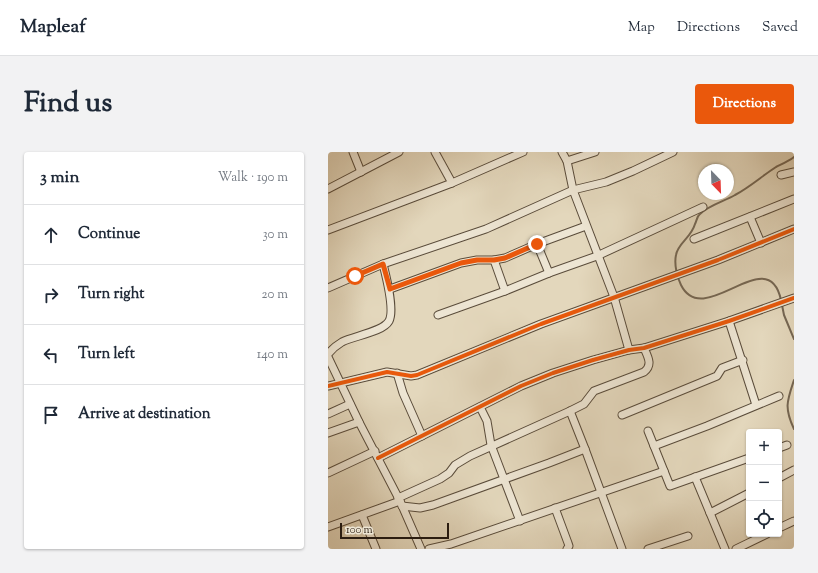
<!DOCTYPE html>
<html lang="en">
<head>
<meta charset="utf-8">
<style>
  body { margin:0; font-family:"Sorts Mill Goudy",serif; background:#f2f2f3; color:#1f2937 }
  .controls { position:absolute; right:12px; bottom:12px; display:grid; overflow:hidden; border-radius:4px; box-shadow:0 1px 3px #0004 }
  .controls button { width:36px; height:36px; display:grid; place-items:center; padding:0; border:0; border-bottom:1px solid #e0e1e3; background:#fff; color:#1f2937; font:20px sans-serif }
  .compass { position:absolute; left:370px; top:12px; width:36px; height:36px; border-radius:50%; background:#fff; box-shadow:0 1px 3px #0004; rotate:157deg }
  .scale { position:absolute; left:12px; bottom:10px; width:109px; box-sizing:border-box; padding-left:4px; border:2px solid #2c1d10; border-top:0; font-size:11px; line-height:14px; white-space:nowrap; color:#2c1d10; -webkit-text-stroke:3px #ede5d3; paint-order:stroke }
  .stop { position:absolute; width:12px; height:12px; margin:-9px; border:3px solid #ea580c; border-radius:50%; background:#fff }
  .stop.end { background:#ea580c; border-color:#fff; box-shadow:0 1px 4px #0008 }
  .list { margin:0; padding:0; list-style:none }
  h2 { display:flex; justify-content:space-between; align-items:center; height:52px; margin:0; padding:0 16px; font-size:17px }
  h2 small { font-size:13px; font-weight:400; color:#747a83 }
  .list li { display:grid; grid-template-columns:26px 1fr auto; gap:12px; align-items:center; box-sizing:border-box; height:60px; padding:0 16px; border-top:1px solid #e0e1e3 }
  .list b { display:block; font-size:15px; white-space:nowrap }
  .list em { font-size:13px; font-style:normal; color:#747a83 }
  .icon { flex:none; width:22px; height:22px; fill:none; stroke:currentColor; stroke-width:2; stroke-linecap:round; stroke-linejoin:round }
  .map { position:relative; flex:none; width:466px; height:397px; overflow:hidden; border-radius:4px }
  header { display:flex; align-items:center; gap:24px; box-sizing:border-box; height:56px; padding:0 20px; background:#fff; border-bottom:1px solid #e0e1e3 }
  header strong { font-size:19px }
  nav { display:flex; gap:22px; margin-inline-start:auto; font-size:14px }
  .intro { display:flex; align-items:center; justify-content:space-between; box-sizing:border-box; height:96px; padding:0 24px }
  h1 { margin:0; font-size:28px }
  .button { padding:10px 18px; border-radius:4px; background:#ea580c; color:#fff; font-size:14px; font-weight:700 }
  main { display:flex; gap:24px; padding:0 24px }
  aside { flex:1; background:#fff; border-radius:4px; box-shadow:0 1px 3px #0004 }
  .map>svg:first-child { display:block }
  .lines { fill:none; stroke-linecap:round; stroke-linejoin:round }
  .stream { stroke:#756754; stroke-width:2 }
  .minor-casing { stroke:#5a4c3b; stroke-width:9 }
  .minor { stroke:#ede5d3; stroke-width:7 }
  .cycleway-casing { stroke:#ede5d3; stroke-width:6 }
  .cycleway { stroke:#e8590c; stroke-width:4 }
  .route { stroke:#ea580c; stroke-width:5 }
</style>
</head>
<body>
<header>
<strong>Mapleaf</strong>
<nav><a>Map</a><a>Directions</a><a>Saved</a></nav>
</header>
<div class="intro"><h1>Find us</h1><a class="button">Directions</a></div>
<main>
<aside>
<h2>3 min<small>Walk · 190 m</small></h2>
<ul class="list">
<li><svg class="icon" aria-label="ahead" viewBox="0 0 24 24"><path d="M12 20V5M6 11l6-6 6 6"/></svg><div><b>Continue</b></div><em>30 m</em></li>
<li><svg class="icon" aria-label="right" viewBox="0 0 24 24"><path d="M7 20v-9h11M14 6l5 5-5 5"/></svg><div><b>Turn right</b></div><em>20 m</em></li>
<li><svg class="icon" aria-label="left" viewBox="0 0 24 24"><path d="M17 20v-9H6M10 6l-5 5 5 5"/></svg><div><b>Turn left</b></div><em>140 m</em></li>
<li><svg class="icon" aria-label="arrive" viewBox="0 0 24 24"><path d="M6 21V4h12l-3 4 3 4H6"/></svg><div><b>Arrive at destination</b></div></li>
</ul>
</aside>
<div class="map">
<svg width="466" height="397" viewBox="0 0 466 397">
  <rect width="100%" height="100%" fill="#e3d7bc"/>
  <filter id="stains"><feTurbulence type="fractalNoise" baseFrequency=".005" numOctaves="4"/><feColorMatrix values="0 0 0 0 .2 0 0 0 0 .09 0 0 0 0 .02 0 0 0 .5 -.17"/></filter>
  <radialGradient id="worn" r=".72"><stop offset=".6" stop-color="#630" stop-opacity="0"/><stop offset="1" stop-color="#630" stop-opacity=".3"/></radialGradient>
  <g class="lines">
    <g class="stream">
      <path d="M453,148C440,88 376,179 353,133C349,125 346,112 348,103C350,91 363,86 367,72C369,68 369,64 372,62C381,53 397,49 407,43C422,35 434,24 448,15C454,12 461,9 466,5"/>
      <path d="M454,153L456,163L466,187"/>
      <path d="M466,228C459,249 456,256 466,277"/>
    </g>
    <defs>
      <g id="minor">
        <path d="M25,0L33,20"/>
        <path d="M107,0L124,31"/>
        <path d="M234,0L239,9L245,38L286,145L301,198"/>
        <path d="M239,9L267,0"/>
        <path d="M453,23L466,20"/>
        <path d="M0,37L71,0"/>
        <path d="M422,65L433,91"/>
        <path d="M0,78L124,31L195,0"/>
        <path d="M366,87L466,47"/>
        <path d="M209,92L258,74"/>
        <path d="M166,108L177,139"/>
        <path d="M0,136L55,112L158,77L245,38L278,30L305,19L345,0"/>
        <path d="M62,137L133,111L149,108H166L177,106L209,92L221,121"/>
        <path d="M110,163L177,139L221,121L269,104L375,55"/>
        <path d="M401,169L428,253"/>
        <path d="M0,202C4,197 9,193 14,190C25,184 55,180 61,169C67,158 58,124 55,112"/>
        <path d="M0,205L31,270L72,349L93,397"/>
        <path d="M69,221L75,241L94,284"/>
        <path d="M0,234L59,220L83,224L89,223L213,172L390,108L466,77"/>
        <path d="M152,255L159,269L163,293L192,369"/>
        <path d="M242,259L257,297L294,397"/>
        <path d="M0,262L22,252"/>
        <path d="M294,263L389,224L394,216L415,208"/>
        <path d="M320,279L342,334L421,306"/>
        <path d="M0,281L31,270"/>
        <path d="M326,294L379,274L451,244"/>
        <path d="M451,296L459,293"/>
        <path d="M50,306L193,234L225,221L265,208L301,198L316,196L401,169L466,146"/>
        <path d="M0,321L47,299"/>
        <path d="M367,325L397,397"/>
        <path d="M451,326L466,318"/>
        <path d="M70,346L112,327L121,321L127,313L142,304L242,259L256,252L266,239L316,220C325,213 320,205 316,196"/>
        <path d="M74,354L92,356L105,353L221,311L257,297"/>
        <path d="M227,356L240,391L241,394L239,397"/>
        <path d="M382,361L421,341"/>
        <path d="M34,363L48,397"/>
        <path d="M0,375L72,349"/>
        <path d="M451,376L466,369"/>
        <path d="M101,397L123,392L336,319"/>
        <path d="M320,397L360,384"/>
        <path d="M408,397L439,382"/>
      </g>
    </defs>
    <use href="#minor" class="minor-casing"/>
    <use href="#minor" class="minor"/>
    <defs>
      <g id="cycleway">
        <path d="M0,234L59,220L83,224L89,223L213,172L390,108L466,77"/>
        <path d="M50,306L193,234L225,221L265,208L301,198L316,196L401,169L466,146"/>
      </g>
    </defs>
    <use href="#cycleway" class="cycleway-casing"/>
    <use href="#cycleway" class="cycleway"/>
  </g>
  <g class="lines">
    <path class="route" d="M27,124L55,112L62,137L133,111L149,108H166L177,106L209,92"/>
  </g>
  <rect width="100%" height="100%" filter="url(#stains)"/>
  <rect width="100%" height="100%" fill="url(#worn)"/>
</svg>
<div class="controls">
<button>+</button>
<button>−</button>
<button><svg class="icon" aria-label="locate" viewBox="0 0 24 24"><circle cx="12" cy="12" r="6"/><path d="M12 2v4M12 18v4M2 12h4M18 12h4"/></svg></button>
</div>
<svg class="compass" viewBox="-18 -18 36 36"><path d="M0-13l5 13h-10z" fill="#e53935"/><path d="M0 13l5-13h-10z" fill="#747a83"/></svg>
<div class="scale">100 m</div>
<div class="stop" style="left:27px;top:124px"></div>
<div class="stop end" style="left:209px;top:92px"></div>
</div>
</main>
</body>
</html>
